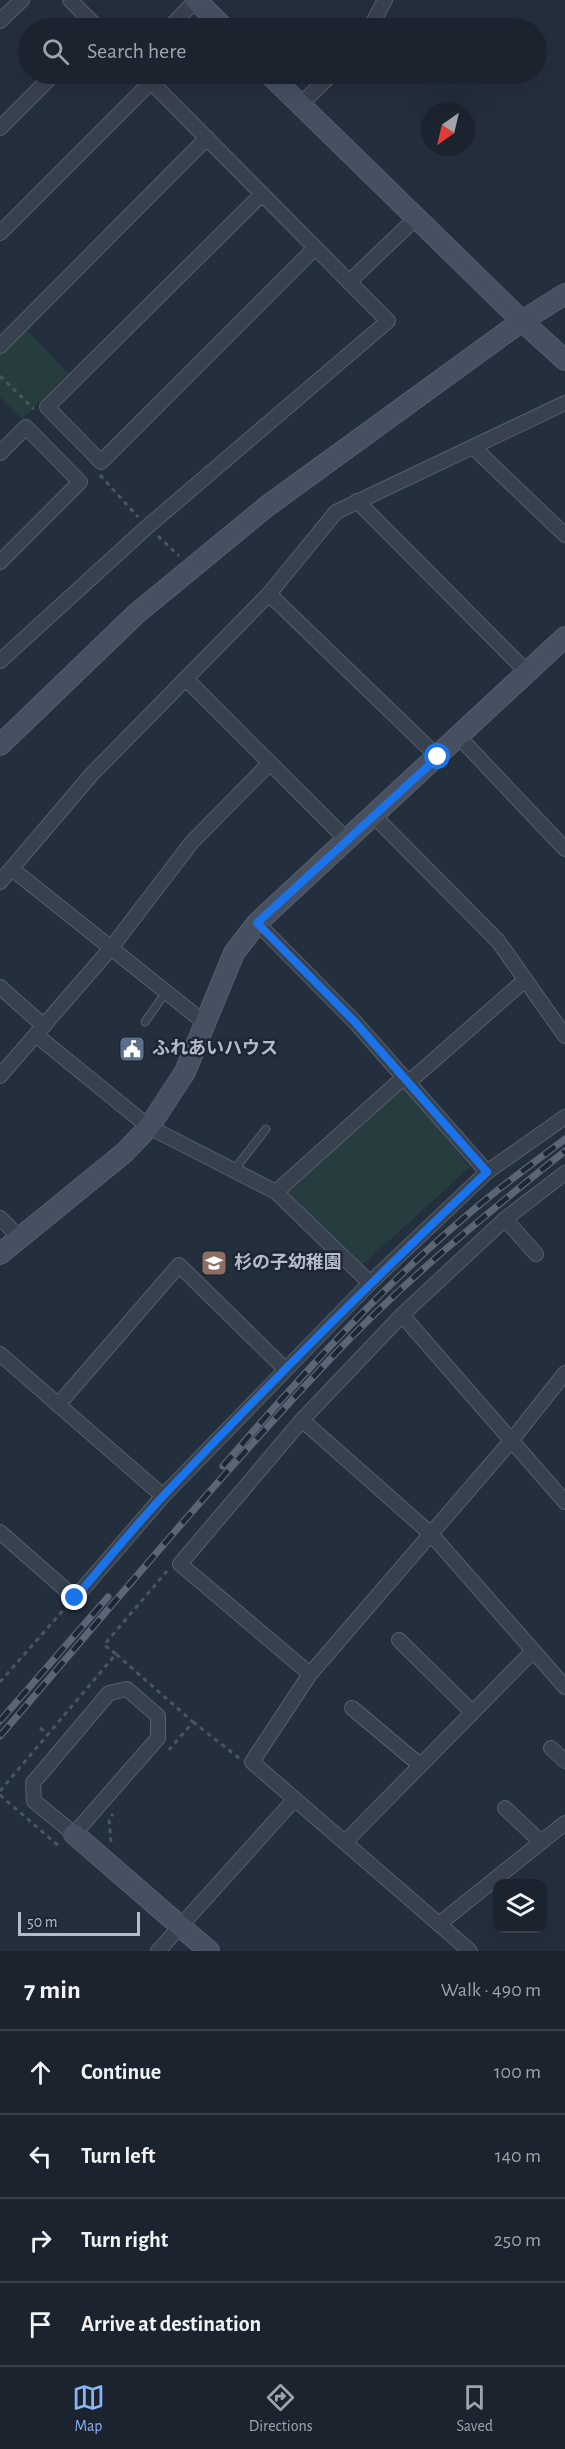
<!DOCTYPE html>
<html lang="en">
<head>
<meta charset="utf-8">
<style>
  body { margin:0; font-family:"Alegreya Sans","Noto Sans JP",sans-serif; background:#282f3a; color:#f1f3f6 }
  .controls { position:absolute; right:18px; bottom:18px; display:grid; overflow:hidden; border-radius:12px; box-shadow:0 6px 24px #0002 }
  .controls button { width:54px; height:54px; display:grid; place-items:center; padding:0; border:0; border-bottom:2px solid #39404a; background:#1b232e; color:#f1f3f6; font:30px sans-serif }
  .compass { position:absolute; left:421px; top:102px; width:54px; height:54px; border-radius:50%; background:#1b232e; box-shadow:0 6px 24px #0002; rotate:214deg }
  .scale { position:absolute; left:18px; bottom:15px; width:122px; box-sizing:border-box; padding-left:6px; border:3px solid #b4bcc9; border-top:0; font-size:16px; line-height:21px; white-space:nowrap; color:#b4bcc9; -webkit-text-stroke:4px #1d2633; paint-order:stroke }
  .stop { position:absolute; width:18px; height:18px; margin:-14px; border:4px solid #1a73e8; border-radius:50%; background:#fff }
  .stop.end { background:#1a73e8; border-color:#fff; box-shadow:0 2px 6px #0008 }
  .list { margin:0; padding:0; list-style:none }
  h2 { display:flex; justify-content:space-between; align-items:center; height:78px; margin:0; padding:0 24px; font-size:26px }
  h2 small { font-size:20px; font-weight:400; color:#a0a4aa }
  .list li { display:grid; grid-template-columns:39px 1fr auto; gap:18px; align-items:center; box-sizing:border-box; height:84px; padding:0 24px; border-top:2px solid #39404a }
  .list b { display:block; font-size:22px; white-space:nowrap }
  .list em { font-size:20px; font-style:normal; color:#a0a4aa }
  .icon { flex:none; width:33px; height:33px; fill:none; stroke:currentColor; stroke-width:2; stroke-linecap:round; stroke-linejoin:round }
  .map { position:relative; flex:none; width:565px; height:1951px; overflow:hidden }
  .search { position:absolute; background:#1b232e; box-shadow:0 6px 24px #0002; left:18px; right:18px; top:18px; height:66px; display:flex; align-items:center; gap:15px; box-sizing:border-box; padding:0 21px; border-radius:33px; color:#a0a4aa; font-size:22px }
  .sheet { height:414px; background:#1b232e }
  nav { display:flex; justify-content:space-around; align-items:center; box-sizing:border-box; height:84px; border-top:2px solid #39404a; background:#1b232e; font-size:16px; color:#a0a4aa }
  nav a { display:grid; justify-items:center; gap:3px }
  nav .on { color:#8ab4f8 }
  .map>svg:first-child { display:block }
  .green { fill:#263c3f }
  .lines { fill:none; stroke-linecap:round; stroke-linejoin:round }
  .lane-casing { stroke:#565f6c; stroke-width:9 }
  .street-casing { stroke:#565f6c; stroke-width:16 }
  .secondary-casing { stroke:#565f6c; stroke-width:22 }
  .path { stroke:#44595c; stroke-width:3; stroke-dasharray:4.5 4.5; stroke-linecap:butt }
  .lane { stroke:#38414e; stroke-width:7 }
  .street { stroke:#38414e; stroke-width:14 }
  .secondary { stroke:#465061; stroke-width:20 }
  .rail-casing { stroke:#5a6575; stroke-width:7 }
  .rail { stroke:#1d2633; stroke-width:4.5; stroke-dasharray:14; stroke-linecap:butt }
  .route { stroke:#1a73e8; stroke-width:8 }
  .labels { text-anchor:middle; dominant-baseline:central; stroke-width:5; stroke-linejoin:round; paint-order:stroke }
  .poi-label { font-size:18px; font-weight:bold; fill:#b4bcc9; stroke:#1d2633; text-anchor:start }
</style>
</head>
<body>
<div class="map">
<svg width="565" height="1951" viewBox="0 0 565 1951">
  <rect width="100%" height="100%" fill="#242f3e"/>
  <g class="green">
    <path d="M25,329L68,373L22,419L0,397V353Z"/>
    <path d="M402,1086L470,1167L362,1265L287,1191Z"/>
  </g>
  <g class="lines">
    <defs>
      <g id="lane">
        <path d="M145,1022L166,992"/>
        <path d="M234,1170L266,1129"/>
      </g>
      <g id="street">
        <path d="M70,0L98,28"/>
        <path d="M0,21L22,0"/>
        <path d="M169,28L196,0"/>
        <path d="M370,28L385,0"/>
        <path d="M300,105L332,74"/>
        <path d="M0,128L54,74"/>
        <path d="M262,194L47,407L101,462L315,248"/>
        <path d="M0,233L151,82"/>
        <path d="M349,282L417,217"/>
        <path d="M0,346L207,138"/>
        <path d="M473,447L565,535"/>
        <path d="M0,453L26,427L80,482L0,562"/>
        <path d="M357,501L527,672"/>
        <path d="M269,594L438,757"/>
        <path d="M0,661L147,527L388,321L143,74"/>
        <path d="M187,680L347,840"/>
        <path d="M459,737L565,849"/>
        <path d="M373,815L498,941L565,1036"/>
        <path d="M12,869L205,1023"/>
        <path d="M0,882L92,774L269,594L336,512L565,403"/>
        <path d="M257,923L355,1022L487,1172"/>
        <path d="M0,987L44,1026"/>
        <path d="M36,1035L149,1127L276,1192L370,1283"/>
        <path d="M0,1076L111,948L192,842L270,763"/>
        <path d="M409,1082L525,980"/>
        <path d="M276,1192L404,1077"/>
        <path d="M0,1218L20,1238"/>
        <path d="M505,1219L536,1254"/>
        <path d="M402,1315L565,1502"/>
        <path d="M0,1354L163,1496"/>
        <path d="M58,1405L179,1265L285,1369"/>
        <path d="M302,1420L431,1534L565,1687"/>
        <path d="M0,1532L75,1598L163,1496L370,1283L487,1172L565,1117"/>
        <path d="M399,1640L472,1712"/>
        <path d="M310,1674L180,1564L302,1420L402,1315L505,1219L565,1173"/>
        <path d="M127,1689L158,1716V1738L74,1834L34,1801L33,1783L109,1693Z"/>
        <path d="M352,1708L420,1765"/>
        <path d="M551,1748L565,1761"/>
        <path d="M505,1808L541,1842"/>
        <path d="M345,1842L533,1651"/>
        <path d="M439,1924L565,1823"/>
        <path d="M158,1951L294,1800"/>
        <path d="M470,1951L252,1762L310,1674L511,1441L565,1373"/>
      </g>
      <g id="secondary">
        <path d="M196,0L224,28"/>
        <path d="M269,74L522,321L565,360"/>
        <path d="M0,745L136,614L266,507L522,321L565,294"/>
        <path d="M0,1254L124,1153L149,1127L185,1072L234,953L257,923L565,637"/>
        <path d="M74,1834L209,1951"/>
      </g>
    </defs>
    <use href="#lane" class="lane-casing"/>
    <use href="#street" class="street-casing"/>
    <use href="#secondary" class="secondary-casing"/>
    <g class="path">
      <path d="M0,376L34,409"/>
      <path d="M100,475L138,517"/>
      <path d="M158,536L179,556"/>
      <path d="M116,1654L104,1645L167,1571"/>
      <path d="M0,1682L66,1607"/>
      <path d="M193,1722L239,1758"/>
      <path d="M40,1728L48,1734"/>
      <path d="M0,1791L116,1654L193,1722L169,1750"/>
      <path d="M0,1795L61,1848"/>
      <path d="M111,1842L109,1819L113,1814"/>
    </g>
    <use href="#lane" class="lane"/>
    <use href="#street" class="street"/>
    <use href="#secondary" class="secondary"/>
    <defs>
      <g id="rail">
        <path d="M223,1466C305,1371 391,1276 489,1197C514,1177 540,1158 565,1139"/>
        <path d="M0,1721L108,1597"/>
        <path d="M0,1736C110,1608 218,1477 334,1355C405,1280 485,1215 565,1151"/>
      </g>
    </defs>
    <use href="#rail" class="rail-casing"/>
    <use href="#rail" class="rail"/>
  </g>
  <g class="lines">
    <path class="route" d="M75,1598C105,1563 133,1528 165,1494C269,1383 377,1276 487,1172L355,1022L257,923L438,757"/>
  </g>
  <defs>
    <symbol id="civic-square" viewBox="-11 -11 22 22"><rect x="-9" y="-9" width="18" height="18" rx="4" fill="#5c6f8a" stroke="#1d2633"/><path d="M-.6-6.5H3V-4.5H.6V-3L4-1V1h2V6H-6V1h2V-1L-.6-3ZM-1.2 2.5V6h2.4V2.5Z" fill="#fff"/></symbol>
    <symbol id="school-square" viewBox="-11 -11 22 22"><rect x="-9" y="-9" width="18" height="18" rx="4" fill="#8d6e63" stroke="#1d2633"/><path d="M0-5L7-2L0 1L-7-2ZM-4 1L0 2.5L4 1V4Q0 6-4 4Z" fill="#fff"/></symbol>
  </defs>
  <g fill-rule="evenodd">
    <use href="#civic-square" x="117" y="1034" width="30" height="30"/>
    <use href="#school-square" x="199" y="1248" width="30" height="30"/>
  </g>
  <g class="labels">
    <g class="poi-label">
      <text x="152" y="1049">ふれあいハウス</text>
      <text x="234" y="1263">杉の子幼稚園</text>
    </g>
  </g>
</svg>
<div class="controls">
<button><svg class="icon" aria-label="layers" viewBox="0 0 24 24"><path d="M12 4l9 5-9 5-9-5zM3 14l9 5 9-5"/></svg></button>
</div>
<svg class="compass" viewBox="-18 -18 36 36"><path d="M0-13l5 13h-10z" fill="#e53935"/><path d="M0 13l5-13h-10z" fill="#a0a4aa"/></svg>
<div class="scale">50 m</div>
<div class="stop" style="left:438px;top:757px"></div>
<div class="stop end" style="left:75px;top:1598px"></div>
<div class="search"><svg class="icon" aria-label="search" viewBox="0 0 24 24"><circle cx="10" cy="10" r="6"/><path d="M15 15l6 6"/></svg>Search here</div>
</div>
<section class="sheet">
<h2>7 min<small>Walk · 490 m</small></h2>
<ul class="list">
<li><svg class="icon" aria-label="ahead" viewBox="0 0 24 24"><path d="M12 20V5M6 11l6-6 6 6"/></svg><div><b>Continue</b></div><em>100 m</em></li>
<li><svg class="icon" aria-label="left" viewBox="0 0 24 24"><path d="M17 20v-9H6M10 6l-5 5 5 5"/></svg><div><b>Turn left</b></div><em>140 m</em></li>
<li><svg class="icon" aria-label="right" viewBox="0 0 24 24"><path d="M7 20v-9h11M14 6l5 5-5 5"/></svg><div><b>Turn right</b></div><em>250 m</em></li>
<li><svg class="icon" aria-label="arrive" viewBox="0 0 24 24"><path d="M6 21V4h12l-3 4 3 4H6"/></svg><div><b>Arrive at destination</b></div></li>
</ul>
</section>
<nav>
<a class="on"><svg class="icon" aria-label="map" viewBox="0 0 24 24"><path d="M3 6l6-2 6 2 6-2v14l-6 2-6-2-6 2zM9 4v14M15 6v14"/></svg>Map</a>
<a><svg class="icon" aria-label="directions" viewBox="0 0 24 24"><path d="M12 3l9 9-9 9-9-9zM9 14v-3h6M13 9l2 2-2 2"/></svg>Directions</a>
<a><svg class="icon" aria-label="saved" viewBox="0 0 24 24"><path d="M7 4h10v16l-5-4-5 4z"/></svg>Saved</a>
</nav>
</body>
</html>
